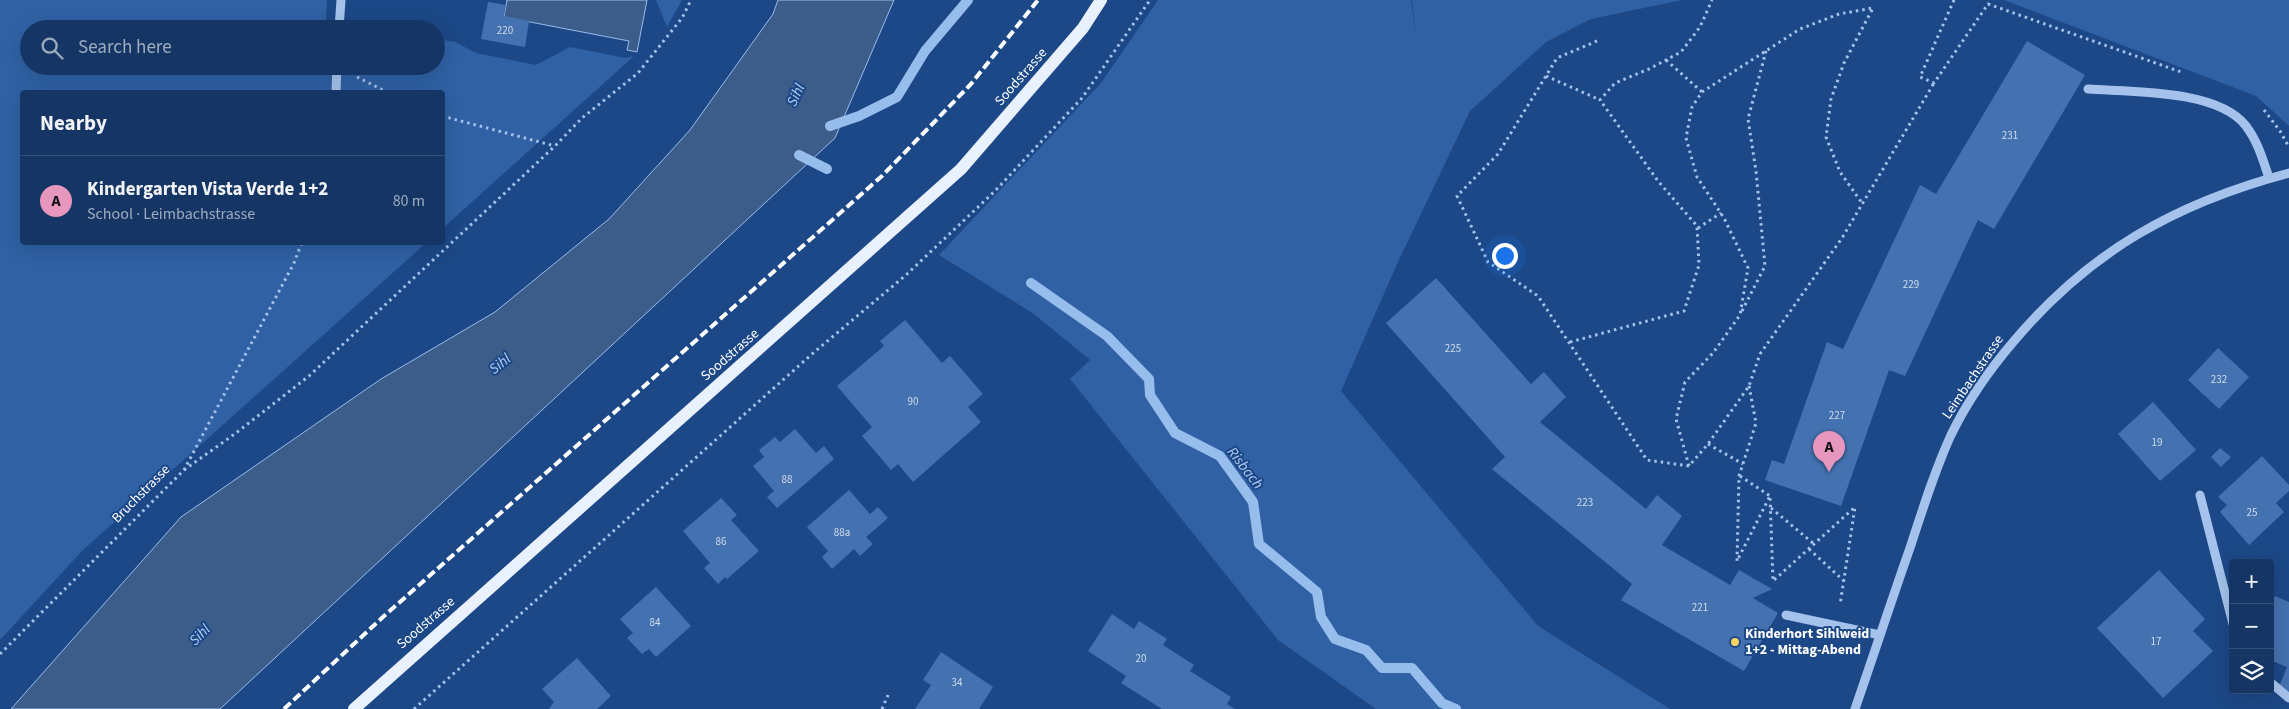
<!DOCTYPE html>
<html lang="en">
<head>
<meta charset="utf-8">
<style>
  body { margin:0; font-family:"Source Sans 3",sans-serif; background:#1e3e6b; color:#f1f3f6 }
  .controls { position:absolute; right:15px; bottom:15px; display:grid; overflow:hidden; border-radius:5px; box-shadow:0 5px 20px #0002 }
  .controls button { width:45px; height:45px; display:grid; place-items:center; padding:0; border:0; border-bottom:1px solid #345079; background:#153665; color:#f1f3f6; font:25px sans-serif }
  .you { position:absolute; left:1504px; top:255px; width:18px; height:18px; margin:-12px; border:4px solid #fff; border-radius:50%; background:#1a73e8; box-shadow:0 0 0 8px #1a73e833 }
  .badge { display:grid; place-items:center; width:32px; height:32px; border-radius:50%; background:#e797bd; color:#111; font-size:16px; font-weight:700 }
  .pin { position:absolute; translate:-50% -41px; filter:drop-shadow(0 1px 2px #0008) }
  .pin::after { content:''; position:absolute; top:26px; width:18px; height:15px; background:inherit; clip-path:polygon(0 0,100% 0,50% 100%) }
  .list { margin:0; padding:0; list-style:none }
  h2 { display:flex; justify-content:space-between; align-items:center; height:65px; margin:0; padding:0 20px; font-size:21px }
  h2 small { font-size:16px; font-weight:400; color:#9dabbf }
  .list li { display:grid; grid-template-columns:32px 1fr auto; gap:15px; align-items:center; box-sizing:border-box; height:90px; padding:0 20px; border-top:1px solid #345079 }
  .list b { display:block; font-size:19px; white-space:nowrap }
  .list p { margin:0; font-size:16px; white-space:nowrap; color:#9dabbf }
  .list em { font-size:16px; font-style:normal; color:#9dabbf }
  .icon { flex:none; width:28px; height:28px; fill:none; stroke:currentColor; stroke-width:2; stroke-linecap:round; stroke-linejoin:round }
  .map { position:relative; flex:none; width:2289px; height:709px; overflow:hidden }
  .search { position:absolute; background:#153665; box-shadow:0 5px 20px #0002; left:20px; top:20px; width:425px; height:55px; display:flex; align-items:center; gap:12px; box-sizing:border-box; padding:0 18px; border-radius:28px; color:#9dabbf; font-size:19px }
  .panel { position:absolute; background:#153665; box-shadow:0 5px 20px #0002; left:20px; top:90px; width:425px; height:155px; border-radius:5px }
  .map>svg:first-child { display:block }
  .green { fill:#2f61a4 }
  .water { fill:#3c5c8a; stroke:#97bded }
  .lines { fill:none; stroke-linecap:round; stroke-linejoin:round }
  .stream { stroke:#97bded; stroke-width:10 }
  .building { fill:#4471b0 }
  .path { stroke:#a4c2eb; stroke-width:3; stroke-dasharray:2.5 4; stroke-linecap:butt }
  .minor { stroke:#a4c2eb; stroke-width:9 }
  .major { stroke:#e9f1ff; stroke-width:12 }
  .rail { stroke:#fff; stroke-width:4; stroke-dasharray:9 4; stroke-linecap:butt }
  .poi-dot { fill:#fcd462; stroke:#1c4887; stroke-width:2 }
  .labels { text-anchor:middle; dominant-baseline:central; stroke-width:4; stroke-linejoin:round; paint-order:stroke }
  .number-label { font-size:11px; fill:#d0dceb }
  .street-label { font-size:14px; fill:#fff; stroke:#1c4887 }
  .poi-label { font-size:14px; font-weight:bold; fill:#fff; stroke:#1c4887; text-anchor:start }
  .water-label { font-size:15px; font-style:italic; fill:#b0cdf3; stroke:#1c4887 }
</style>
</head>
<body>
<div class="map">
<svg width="2289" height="709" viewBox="0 0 2289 709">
  <rect width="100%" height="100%" fill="#1c4887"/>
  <g class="green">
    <path d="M0,0H327L326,21L374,29H29V66H436V39L455,42L476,53L536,65L570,47L626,58L634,56L443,228L442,92H22V242L426,243L82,551L0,640Z"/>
    <path d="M656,0H682L667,27Z"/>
    <path d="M1158,0H1411L1416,35L1412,0H1682L1591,19L1546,42L1470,111L1398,262L1341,391L1538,626L1670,709H1376L1278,640L1070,379L1090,360L1034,314L939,255L1101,83Z"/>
    <path d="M2004,0H2289V126L2256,96Z"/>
  </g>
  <g class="water">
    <path d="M507,0H647L637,52L627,50L629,41L504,17Z"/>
    <path d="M778,0H894L835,138L220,709H11L181,517L381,379L495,312L609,219L690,130L773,14Z"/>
  </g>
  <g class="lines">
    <g class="stream">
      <path d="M830,126L859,116L897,97L925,51L968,0"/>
      <path d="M799,155L827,169"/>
      <path d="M1031,283L1107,336L1149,379L1150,395L1175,433L1220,456L1253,502L1259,544L1317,592L1321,617L1335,639L1366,650L1382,668H1412L1442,703L1456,709"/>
    </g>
  </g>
  <g class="building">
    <path d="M488,2L506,5L504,16L529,21L525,47L481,39Z"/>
    <path d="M2027,41L2085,75L1994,229L1978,220L1905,376L1889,370L1841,506L1765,480L1772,460L1784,464L1827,342L1843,349L1920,185L1936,194Z"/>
    <path d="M1436,278L1531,384L1544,372L1566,397L1540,422L1646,509L1657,495L1682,516L1662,545L1730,585L1739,570L1772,589L1753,598L1778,613L1744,671L1621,600L1632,584L1492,469L1505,457L1386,323Z"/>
    <path d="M905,320L942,363L950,356L983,394L968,407L981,422L913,482L898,464L891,470L862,436L872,427L837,386L884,346L880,341Z"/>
    <path d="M2218,348L2249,377L2219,409L2188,380Z"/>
    <path d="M2153,402L2196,450L2160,481L2118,434Z"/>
    <path d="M795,429L816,453L824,446L834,459L777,508L767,497L774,491L753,466L764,457L759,450L775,437L780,442Z"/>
    <path d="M2220,448L2231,457L2221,467L2211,457Z"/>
    <path d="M2262,456L2289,485V491L2276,503L2284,512L2249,545L2220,512L2227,505L2218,497Z"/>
    <path d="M849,490L870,514L878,507L888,518L866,537L873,544L860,556L854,549L832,569L822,557L828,551L807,527Z"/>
    <path d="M721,498L737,515L731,520L759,551L727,579L725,577L718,584L704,568L710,563L683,531Z"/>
    <path d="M2159,570L2205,619L2193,631L2213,651L2163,698L2097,628Z"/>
    <path d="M656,587L691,626L656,657L649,649L642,654L627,638L633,633L620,619Z"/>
    <path d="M2275,596L2289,602V692L2279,687L2287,667L2270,660V606Z"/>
    <path d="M1112,614L1134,629L1139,621L1167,639L1163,645L1194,665L1190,671L1231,697L1227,704L1235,709H1162L1121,683L1126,676L1088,651Z"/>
    <path d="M941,652L993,687L979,709H915L931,685L923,680Z"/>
    <path d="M577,658L611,696L597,709H549L554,702L542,689Z"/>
  </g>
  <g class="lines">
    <g class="path">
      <path d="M1954,0L1920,77L1934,83L1988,4L2184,73"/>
      <path d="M1597,41L1557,58L1498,154L1457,196L1488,262L1538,296L1647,460L1689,466L1708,444L1749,386L1760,354L1842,238L1934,83"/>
      <path d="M1666,60L1702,92"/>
      <path d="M1546,76L1600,100"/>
      <path d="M357,77L387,92"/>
      <path d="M2264,110L2280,131L2289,147"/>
      <path d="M442,116L555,146"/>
      <path d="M1698,228L1721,213"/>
      <path d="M1742,311L1765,266L1756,171L1748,119L1766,51"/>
      <path d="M1570,342L1684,311L1699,265L1697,226L1658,181L1600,100L1615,83L1649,69L1681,52L1700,27L1712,0"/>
      <path d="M1749,386L1756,423L1739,476L1737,561L1770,496L1773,581L1855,507L1840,605"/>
      <path d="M1708,444L1743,464"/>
      <path d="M1689,466L1676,419L1685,382L1713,353L1740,315L1748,268L1724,218L1697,177L1686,138L1692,107L1702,92L1800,29L1839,14L1873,8L1844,63L1831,99L1826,137L1840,172L1862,203"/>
      <path d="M184,470L236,433L309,376L555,146L582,118L638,73L682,18L691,0"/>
      <path d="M1740,476L1770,496"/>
      <path d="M1771,508L1814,544"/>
      <path d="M1809,549L1844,581"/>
      <path d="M0,654L184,470L294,263L302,242"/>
      <path d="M414,709L812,354L906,275L995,191L1082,98L1150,0"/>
      <path d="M882,709L888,695"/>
    </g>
    <g class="minor">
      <path d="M339,29L341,0"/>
      <path d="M2088,89C2130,92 2218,89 2246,126C2258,142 2263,160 2269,178"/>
      <path d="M336,92L337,66"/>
      <path d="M2200,495L2233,624"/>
      <path d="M1786,615L1880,635"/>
      <path d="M2270,682L2289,698"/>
      <path d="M1855,709C1874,654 1892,599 1911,545C1923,508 1935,470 1951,435C1967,402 1990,369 2014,341C2090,251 2176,203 2289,173"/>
    </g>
    <path class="major" d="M354,709L961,169L1083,28L1101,0"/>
    <path class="rail" d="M284,709L384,616L882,176L971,84L1038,0"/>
  </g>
  <circle class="poi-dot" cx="1735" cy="642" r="5"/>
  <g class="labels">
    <g class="number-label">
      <text x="505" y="30">220</text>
      <text x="2010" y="135">231</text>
      <text x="1911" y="284">229</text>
      <text x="1453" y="348">225</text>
      <text x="2219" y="379">232</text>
      <text x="913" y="401">90</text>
      <text x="1837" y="415">227</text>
      <text x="2157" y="442">19</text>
      <text x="787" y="479">88</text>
      <text x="1585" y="502">223</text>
      <text x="2252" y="512">25</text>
      <text x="842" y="532">88a</text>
      <text x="721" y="541">86</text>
      <text x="1700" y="607">221</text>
      <text x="655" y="622">84</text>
      <text x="2156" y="641">17</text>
      <text x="1141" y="658">20</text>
      <text x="957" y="682">34</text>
    </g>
    <g class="street-label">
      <text transform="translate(1021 77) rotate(-49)">Soodstrasse</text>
      <text transform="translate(730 355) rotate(-41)">Soodstrasse</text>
      <text transform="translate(1973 377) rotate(-56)">Leimbachstrasse</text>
      <text transform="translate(141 494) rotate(-45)">Bruchstrasse</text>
      <text transform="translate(426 623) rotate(-41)">Soodstrasse</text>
    </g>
    <g class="poi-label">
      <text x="1745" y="634">Kinderhort Sihlweid<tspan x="1745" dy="16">1+2 - Mittag-Abend</tspan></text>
    </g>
    <g class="water-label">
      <text transform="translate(796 95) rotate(-65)">Sihl</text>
      <text transform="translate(500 364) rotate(-39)">Sihl</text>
      <text transform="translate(1245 468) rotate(52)">Risbach</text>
      <text transform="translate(200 635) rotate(-46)">Sihl</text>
    </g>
  </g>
</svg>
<div class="controls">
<button>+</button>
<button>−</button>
<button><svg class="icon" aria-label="layers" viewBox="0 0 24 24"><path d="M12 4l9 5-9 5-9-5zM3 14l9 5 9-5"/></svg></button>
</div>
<div class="you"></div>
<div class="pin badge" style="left:1829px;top:472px">A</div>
<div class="search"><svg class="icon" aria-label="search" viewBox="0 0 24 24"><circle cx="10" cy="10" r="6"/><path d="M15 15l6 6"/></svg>Search here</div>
<section class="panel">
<h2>Nearby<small></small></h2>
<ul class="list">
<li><span class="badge">A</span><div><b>Kindergarten Vista Verde 1+2</b><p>School · Leimbachstrasse</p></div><em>80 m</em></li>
</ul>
</section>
</div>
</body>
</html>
